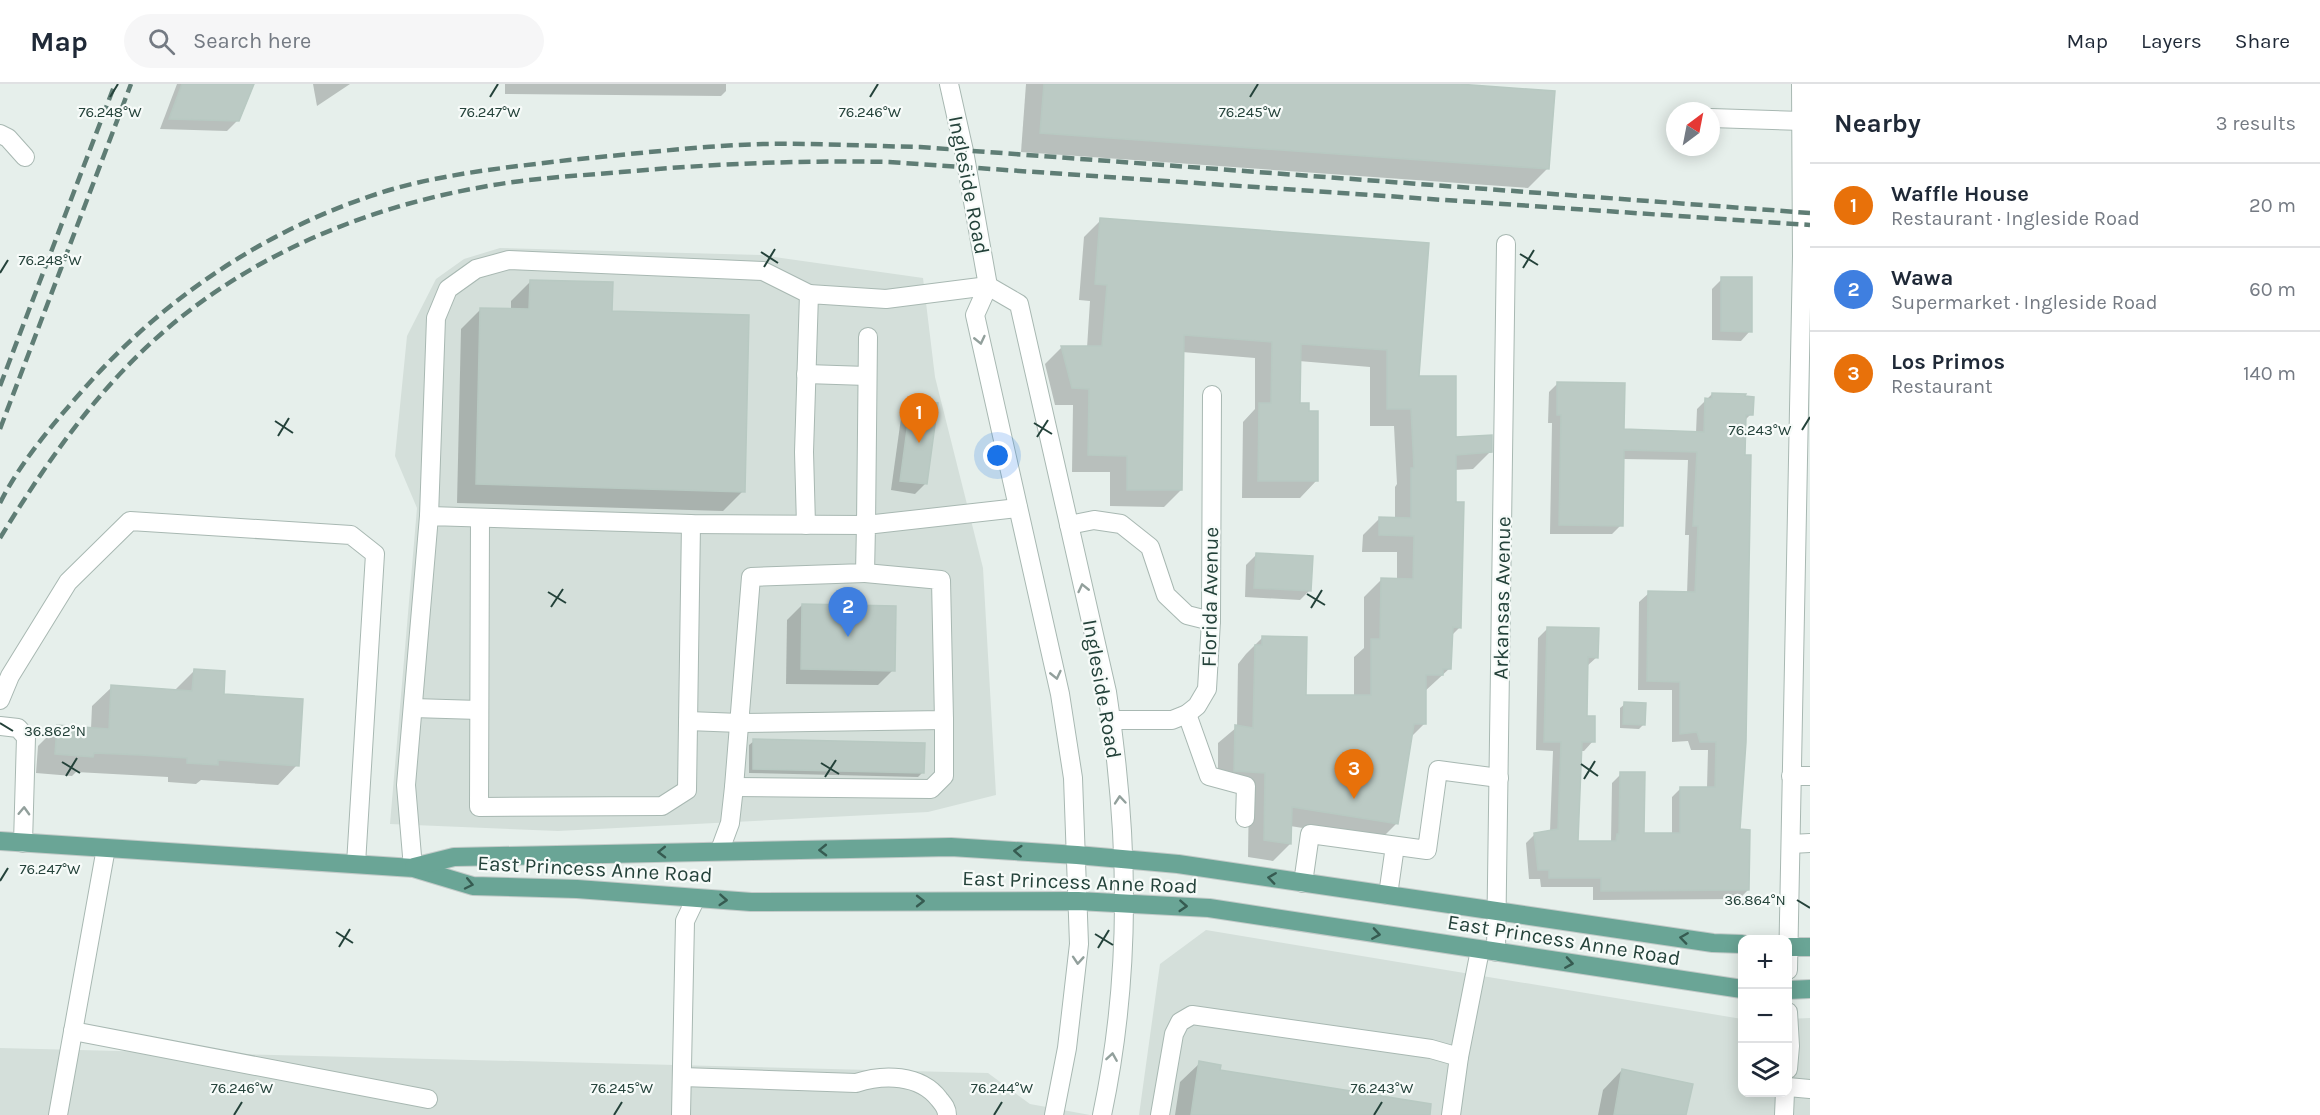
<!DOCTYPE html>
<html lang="en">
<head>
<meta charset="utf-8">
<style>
  body { margin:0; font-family:Karla,sans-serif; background:#f6f6f7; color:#1f2937 }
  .controls { position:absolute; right:18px; bottom:18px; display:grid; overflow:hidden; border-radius:12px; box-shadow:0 3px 15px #0003 }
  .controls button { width:54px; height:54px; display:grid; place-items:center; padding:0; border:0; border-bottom:2px solid #e0e1e3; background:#fff; color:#1f2937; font:30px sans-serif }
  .compass { position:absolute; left:1666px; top:18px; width:54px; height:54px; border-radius:50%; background:#fff; box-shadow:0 3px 15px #0003; rotate:32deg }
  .you { position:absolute; left:998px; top:372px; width:21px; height:21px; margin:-15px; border:4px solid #fff; border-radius:50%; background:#1a73e8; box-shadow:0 0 0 9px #1a73e833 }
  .badge { display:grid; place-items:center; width:39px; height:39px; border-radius:50%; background:#2563eb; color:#fff; font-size:20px; font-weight:700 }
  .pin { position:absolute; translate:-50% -50px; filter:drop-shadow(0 2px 3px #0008) }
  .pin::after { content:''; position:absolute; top:32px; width:21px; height:18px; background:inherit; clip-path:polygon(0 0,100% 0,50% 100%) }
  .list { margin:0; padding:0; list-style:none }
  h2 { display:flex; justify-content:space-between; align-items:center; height:78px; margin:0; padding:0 24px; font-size:26px }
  h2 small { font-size:20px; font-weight:400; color:#747a83 }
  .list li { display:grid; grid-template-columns:39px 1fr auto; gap:18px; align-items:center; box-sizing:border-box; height:84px; padding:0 24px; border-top:2px solid #e0e1e3 }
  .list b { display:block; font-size:22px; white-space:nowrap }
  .list p { margin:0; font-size:20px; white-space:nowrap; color:#747a83 }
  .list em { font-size:20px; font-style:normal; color:#747a83 }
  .icon { flex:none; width:33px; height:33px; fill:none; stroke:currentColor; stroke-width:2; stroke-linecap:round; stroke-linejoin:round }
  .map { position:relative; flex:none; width:1810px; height:1031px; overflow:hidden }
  header { display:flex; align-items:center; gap:36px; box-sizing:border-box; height:84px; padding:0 30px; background:#fff; border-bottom:2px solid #e0e1e3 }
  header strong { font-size:28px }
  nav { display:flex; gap:33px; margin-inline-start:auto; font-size:21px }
  .search { width:420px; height:54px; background:#f6f6f7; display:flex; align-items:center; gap:15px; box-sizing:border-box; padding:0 21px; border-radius:33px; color:#747a83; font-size:22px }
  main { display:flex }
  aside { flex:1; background:#fff }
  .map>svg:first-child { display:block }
  .built { fill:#d4dfda }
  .shadow { fill:#0003 }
  .building { fill:#bbcac4; stroke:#b8c9c2; stroke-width:1.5 }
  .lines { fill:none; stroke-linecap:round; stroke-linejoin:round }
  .minor-casing { stroke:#a8b8b2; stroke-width:20 }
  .major-casing { stroke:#c2cac8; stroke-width:20 }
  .minor { stroke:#fff; stroke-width:18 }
  .major { stroke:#6aa596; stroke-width:18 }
  .rail { stroke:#5f7d75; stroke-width:4.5; stroke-dasharray:12 6; stroke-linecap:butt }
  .oneway { stroke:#92a09c }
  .oneway2 { stroke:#365b51 }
  .ticks { fill:none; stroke:#24423a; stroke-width:2 }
  .labels { text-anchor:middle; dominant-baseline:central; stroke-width:4.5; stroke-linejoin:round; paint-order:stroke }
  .street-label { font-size:21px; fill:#24423a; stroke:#f7fbf9 }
  .ticks-label { font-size:15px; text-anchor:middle; fill:#24423a; stroke:#f7fbf9; stroke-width:4.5; stroke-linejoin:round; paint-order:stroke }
</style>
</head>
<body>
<header>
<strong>Map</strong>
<div class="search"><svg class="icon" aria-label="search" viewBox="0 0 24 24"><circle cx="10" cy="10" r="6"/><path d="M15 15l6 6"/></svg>Search here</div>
<nav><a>Map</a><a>Layers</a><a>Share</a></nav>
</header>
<main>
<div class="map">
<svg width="1810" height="1031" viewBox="0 0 1810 1031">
  <rect width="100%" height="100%" fill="#e6efeb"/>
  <g class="built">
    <path d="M500,164L761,171L923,194L935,293L983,484L996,711L928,728L558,747L390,740L417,424L395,372L407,252L436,195L464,175Z"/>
    <path d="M1206,846L1742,935V1008H1788V935L1810,934V1031H1139L1160,880Z"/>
    <path d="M0,964L988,989L1030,1020L1090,1031H0Z"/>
  </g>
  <g class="shadow">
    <path d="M177,0H252L238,36L227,47L160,45Z"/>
    <path d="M313,0H350L317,22Z"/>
    <path d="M505,0H726V7L721,12L505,10Z"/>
    <path d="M1026,0H1437L1548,84L1528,104L1021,68Z"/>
    <path d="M1101,136L1428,161L1418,293L1454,354L1490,368L1473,385L1454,386L1460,543L1451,552L1450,584L1424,608V640L1410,654L1397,739L1380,756L1290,742V760L1273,777L1248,773L1249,706L1218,704V659L1237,643L1238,580L1246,570L1263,553L1305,612H1354V573L1364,564V513L1381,496H1397V468H1362L1363,451L1380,434L1395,435V403L1397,400L1394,342H1370V283L1299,277V321L1317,396L1300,414H1242L1243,338L1255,325V274L1182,268L1181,406L1164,423L1110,422V388H1072L1073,321H1055L1045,280L1062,263L1087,264L1090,217L1079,216L1084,153Z"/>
    <path d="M1722,195L1750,247L1741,257L1712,256V205Z"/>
    <path d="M530,198L610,229L743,407L723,427L457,419L461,245L481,225L511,226V217Z"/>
    <path d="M1558,299L1623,347L1696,349L1697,325L1712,310L1751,330L1744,337L1739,747L1748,806L1739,815L1593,816V803H1541L1540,795H1529L1526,759L1535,750L1550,748L1553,667L1536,666L1538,554L1547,545L1597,573L1587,582L1586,633L1593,657L1584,667H1580L1576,758H1611L1612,699L1621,690L1642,750H1672V713L1681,704H1707L1708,666H1691L1688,657L1672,658V606H1638L1639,518L1649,509L1687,510L1689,451H1685L1688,376L1622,375L1621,441L1612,450H1550L1552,339H1548L1549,308Z"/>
    <path d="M912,317L925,400L915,410L891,406L902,327Z"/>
    <path d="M1256,471L1310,506L1300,516L1245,513L1246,481Z"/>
    <path d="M802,521L893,586L878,601L786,600L787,536Z"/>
    <path d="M194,587L297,681L278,701L201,696L196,700L168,698V693L76,688L72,692L36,689L38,662L57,643L91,645L92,622L112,603L174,607Z"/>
    <path d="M1625,620L1644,640L1639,645L1620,644V624Z"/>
    <path d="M754,657L923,688L918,693L749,689V661Z"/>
    <path d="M1200,979L1218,987L1411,1031H1175L1180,998Z"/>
    <path d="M1622,986L1684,1031H1598L1603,1006Z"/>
  </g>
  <g class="building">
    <path d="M182,0H254L239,37L169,35Z"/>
    <path d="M1044,0H1458L1555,7L1549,85L1040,49Z"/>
    <path d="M1100,134L1429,159L1419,292H1456V353L1492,351V368L1456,371V418H1464L1461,544L1453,543L1451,585H1443V591H1426V640H1414L1398,740L1292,723L1291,760L1264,756L1265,689L1234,687L1235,641L1253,644L1255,561H1262V552L1307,553L1306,611H1371V555H1380L1381,494L1413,495L1414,452L1379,451V433L1411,434V384H1414L1411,325H1387V266L1301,260L1300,319H1309V327H1318V397H1258L1259,319H1271L1272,258L1184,251L1182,406H1127V372L1088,371L1089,305L1072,304L1061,262H1102L1107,201L1095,200Z"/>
    <path d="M1721,193H1752V248L1721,247Z"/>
    <path d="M530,196L613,198L612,227L749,231L745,408L476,400L480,224L529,225Z"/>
    <path d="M1557,298L1625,299L1624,345L1704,348L1705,314L1712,315V309L1746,310L1745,312L1754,313L1753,331H1746L1745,371H1751L1746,658L1740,745L1750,746L1749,806L1601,807V794H1549V786H1538L1534,749L1558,745L1561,658H1544L1547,543L1599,544L1598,574L1588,573L1587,632H1595V658H1582L1578,757H1616L1617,750H1619L1620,688H1645L1644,749H1680V703H1715L1716,658H1700L1697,648L1680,650V598L1647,597L1648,507L1695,508L1698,442H1693L1697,368L1624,366L1623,442L1559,441L1561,331H1557Z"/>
    <path d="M911,316L938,319L927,400L900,397Z"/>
    <path d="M1256,469L1313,472L1311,507L1254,504Z"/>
    <path d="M802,520L896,522L895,587L801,585Z"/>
    <path d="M194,585L225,587L224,610L303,615L299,682L218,676V681L187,679V674L140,671L94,669L93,673L55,670L57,641L109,645L111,601L192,607Z"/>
    <path d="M1624,618L1646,619L1645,641L1623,640Z"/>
    <path d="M753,655L925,659L924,689L753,685Z"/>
    <path d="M1199,977L1221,981L1220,986L1431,1020L1430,1031H1191Z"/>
    <path d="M1622,985L1693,1000L1686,1031H1614Z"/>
  </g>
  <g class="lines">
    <defs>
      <g id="minor">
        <path d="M949,0L964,67L988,202L975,231L1060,610L1073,694L1079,860L1067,964L1054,1031"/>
        <path d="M1711,34L1802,37"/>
        <path d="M0,50L8,54L25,73"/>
        <path d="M988,202L1019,220L1107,608C1129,750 1132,890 1102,1031"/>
        <path d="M806,290L867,292"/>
        <path d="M429,432L436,234L448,205L476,185L509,176L763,187L809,210"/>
        <path d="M480,434L479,723L662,722L687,706L691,440"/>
        <path d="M806,441L804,368L809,210L886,215L988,202"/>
        <path d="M1069,441L1094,436L1121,440L1150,463L1166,511L1187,531L1211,537"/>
        <path d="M0,616L10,592L68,498L130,437L351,451L375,470L356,780"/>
        <path d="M413,624L479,626"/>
        <path d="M1187,630L1209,692L1246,702L1245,734"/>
        <path d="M1111,636H1172L1187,630L1197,622L1207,605L1211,537L1212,311"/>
        <path d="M688,637L740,639L944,636L941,496L865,489"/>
        <path d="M0,642L18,644L26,653L23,759"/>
        <path d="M1791,692H1810"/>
        <path d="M734,703L931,705L944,692V636"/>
        <path d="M1791,760L1810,759"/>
        <path d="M720,766L730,739L734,703L751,493L865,489L866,441L1018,424"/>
        <path d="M413,784L406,701L429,432L691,440L866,441L868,253"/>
        <path d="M1303,799L1310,750L1427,766L1438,686L1499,694"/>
        <path d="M1388,811L1395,762"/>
        <path d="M1496,868L1506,160"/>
        <path d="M1788,886L1802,172L1801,0"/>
        <path d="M1788,928L1790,962L1788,985"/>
        <path d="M73,947L428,1015"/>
        <path d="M1459,973L1480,866"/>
        <path d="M682,993L856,999C883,990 920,990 939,1015C943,1020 947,1024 947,1031"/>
        <path d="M1788,1003L1810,1005"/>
        <path d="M58,1031L106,764"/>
        <path d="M681,1031L685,837L696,814"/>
        <path d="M1160,1031L1174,950L1180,938L1192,931L1431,965L1459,973L1451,1031"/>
        <path d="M1784,1031L1785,1008"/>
      </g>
      <g id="major">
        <path d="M0,757L413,784L473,802L577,805L751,818L1078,817L1209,824L1742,905"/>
        <path d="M414,783L454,773L951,763L1077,771L1178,780L1713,859L1742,860"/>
        <path d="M1788,863H1810"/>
        <path d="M1788,906L1810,905"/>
      </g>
    </defs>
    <use href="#minor" class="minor-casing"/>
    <use href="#major" class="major-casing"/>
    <use href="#minor" class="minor"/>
    <use href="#major" class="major"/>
    <g class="rail">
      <path d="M0,302L115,0"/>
      <path d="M0,345L131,0"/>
      <path d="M0,419C22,375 58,334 91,297C171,208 277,139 393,105C449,89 511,83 569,76C633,70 698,62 763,60C815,59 868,62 920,63L1810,129"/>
      <path d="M0,454C43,384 90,315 151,259C244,173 364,123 488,102C532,94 577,92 621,88C711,80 799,76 889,78L1810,141"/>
    </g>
  </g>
  <defs><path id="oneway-chevron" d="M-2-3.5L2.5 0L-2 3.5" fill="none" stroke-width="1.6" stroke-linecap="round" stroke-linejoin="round" transform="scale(1.5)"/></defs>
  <g class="oneway">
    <use href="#oneway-chevron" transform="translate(980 256) rotate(77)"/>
    <use href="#oneway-chevron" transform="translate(1083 504) rotate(-103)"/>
    <use href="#oneway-chevron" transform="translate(1056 591) rotate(77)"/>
    <use href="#oneway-chevron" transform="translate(1120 716) rotate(-95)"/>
    <use href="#oneway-chevron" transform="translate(24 727) rotate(-88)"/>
    <use href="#oneway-chevron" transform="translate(1078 876) rotate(94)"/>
    <use href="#oneway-chevron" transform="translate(1112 973) rotate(-81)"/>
  </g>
  <g class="oneway2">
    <use href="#oneway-chevron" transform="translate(823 766) rotate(179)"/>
    <use href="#oneway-chevron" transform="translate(1018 767) rotate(-176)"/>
    <use href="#oneway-chevron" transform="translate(662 768) rotate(179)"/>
    <use href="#oneway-chevron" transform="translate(1272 794) rotate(-172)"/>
    <use href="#oneway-chevron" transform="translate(469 800) rotate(12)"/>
    <use href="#oneway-chevron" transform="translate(723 816) rotate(4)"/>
    <use href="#oneway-chevron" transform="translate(920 817)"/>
    <use href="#oneway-chevron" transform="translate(1183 822) rotate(4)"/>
    <use href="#oneway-chevron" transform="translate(1376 850) rotate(9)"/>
    <use href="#oneway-chevron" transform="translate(1684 854) rotate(-172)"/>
    <use href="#oneway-chevron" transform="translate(1569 879) rotate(9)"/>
  </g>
  <path class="ticks" d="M110,13L118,0M490,13L498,0M870,13L878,0M1250,13L1258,0M761,168L778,179M1520,170L1538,181M764,183L775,165M1523,184L1534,166M0,189L8,176M275,337L293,349M1034,339L1052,350M1802,346L1810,333M278,352L289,334M1037,353L1048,336M548,508L566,519M1307,510L1325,521M551,523L563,505M1311,524L1322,506M0,639L13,647M62,678L80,689M821,679L839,690M1581,680L1598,692M66,692L77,674M825,693L836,676M1584,695L1595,677M0,797L8,784M1797,816L1810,824M336,848L353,859M1095,850L1113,861M339,863L350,845M1098,864L1109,846M234,1031L242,1018M614,1031L622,1018M994,1031L1002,1018M1374,1031L1382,1018"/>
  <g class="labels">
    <g class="street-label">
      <text transform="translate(969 101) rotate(79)">Ingleside Road</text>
      <text transform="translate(1210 513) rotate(-89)">Florida Avenue</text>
      <text transform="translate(1502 514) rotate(-89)">Arkansas Avenue</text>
      <text transform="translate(1102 605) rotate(80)">Ingleside Road</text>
      <text transform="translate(595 785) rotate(3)">East Princess Anne Road</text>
      <text transform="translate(1080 798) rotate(2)">East Princess Anne Road</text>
      <text transform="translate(1564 856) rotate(9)">East Princess Anne Road</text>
    </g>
  </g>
  <g class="ticks-label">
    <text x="110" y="33">76.248°W</text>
    <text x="490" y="33">76.247°W</text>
    <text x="870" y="33">76.246°W</text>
    <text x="1250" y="33">76.245°W</text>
    <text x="50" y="181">76.248°W</text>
    <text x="1760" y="351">76.243°W</text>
    <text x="55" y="652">36.862°N</text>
    <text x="50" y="790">76.247°W</text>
    <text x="1755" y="821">36.864°N</text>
    <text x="242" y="1009">76.246°W</text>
    <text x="622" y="1009">76.245°W</text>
    <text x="1002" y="1009">76.244°W</text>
    <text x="1382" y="1009">76.243°W</text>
  </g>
</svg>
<div class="controls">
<button>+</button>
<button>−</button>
<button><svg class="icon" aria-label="layers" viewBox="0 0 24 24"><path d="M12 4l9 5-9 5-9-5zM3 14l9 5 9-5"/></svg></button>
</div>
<svg class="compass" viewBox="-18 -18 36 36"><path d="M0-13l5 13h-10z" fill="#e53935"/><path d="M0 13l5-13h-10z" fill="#747a83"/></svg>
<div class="you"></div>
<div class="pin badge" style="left:919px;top:359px;background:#e8710a">1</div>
<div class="pin badge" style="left:848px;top:553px;background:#3f7fe0">2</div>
<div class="pin badge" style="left:1354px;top:715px;background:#e8710a">3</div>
</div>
<aside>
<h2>Nearby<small>3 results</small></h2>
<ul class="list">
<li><span class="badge" style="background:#e8710a">1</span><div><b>Waffle House</b><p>Restaurant · Ingleside Road</p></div><em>20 m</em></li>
<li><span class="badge" style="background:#3f7fe0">2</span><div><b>Wawa</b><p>Supermarket · Ingleside Road</p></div><em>60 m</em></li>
<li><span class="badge" style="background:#e8710a">3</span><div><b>Los Primos</b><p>Restaurant</p></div><em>140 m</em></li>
</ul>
</aside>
</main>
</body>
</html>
